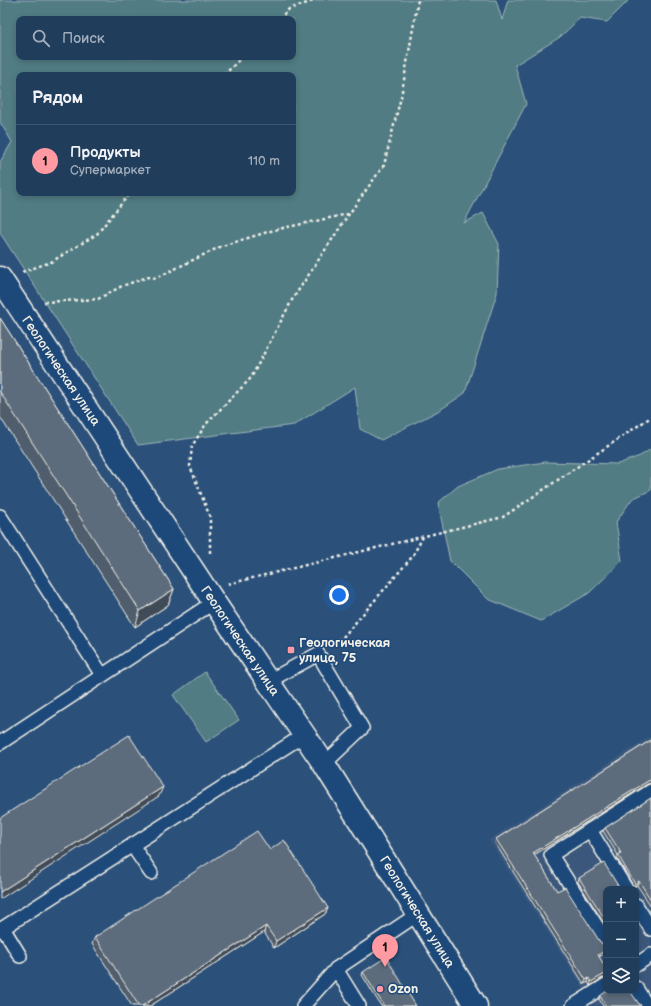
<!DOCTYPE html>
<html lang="ru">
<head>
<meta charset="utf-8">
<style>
  body { margin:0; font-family:"Balsamiq Sans",sans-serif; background:#2d4865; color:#f1f3f6 }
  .controls { position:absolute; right:12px; bottom:12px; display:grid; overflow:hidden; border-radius:8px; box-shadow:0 2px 6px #0003 }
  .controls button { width:36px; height:36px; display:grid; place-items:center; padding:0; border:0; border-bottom:1px solid #3d5672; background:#203d5c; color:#f1f3f6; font:20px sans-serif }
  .you { position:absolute; left:339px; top:595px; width:14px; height:14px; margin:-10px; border:3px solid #fff; border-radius:50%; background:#1a73e8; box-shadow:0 0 0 6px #1a73e833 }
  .badge { display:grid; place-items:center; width:26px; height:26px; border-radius:50%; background:#ff9aa2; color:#111; font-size:13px; font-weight:700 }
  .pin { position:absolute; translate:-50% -33px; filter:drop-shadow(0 1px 2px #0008) }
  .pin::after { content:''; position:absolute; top:21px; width:14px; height:12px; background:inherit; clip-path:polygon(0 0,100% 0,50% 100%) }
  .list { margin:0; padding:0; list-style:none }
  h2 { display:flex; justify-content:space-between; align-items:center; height:52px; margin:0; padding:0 16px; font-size:17px }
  h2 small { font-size:13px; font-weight:400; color:#a2aebb }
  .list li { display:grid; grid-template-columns:26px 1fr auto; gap:12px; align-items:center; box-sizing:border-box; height:72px; padding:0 16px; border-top:1px solid #3d5672 }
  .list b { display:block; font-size:15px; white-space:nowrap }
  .list p { margin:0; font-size:13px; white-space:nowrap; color:#a2aebb }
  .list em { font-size:13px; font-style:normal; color:#a2aebb }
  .icon { flex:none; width:22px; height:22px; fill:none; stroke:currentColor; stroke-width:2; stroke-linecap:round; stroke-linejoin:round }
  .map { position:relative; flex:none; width:651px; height:1006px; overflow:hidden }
  .search { position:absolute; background:#203d5c; box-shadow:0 2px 6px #0003; left:16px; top:16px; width:280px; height:44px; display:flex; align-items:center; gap:10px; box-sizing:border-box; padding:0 14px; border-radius:8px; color:#a2aebb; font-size:15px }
  .panel { position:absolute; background:#203d5c; box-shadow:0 2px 6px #0003; left:16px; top:72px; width:280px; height:124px; border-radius:8px }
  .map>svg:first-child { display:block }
  .built { fill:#3a597c; fill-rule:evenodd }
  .green { fill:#517c84; stroke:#a2b6b6; fill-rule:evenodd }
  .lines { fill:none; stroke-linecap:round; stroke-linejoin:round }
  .service-casing { stroke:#f4f1e8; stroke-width:16 }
  .minor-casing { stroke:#f4f1e8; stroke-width:25 }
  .path { stroke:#f4f1e8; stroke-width:2.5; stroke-dasharray:3 3; stroke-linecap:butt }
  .service { stroke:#1f4a7a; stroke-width:13 }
  .minor { stroke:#1f4a7a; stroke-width:22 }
  .wall { fill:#505d6c; stroke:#f4f1e8 }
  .shaded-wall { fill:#414c58; stroke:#f4f1e8 }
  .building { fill:#5d6c7d; stroke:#f4f1e8 }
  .poi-dot { fill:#ff9aa2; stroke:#1f4a7a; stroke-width:1.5 }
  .labels { text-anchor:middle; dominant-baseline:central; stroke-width:3; stroke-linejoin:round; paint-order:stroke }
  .street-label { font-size:13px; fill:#f4f1e8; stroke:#1f4a7a }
  .poi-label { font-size:13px; font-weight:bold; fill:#f4f1e8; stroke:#1f4a7a; text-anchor:start }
</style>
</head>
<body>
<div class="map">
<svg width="651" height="1006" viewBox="0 0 651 1006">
  <rect width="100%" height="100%" fill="#2b517b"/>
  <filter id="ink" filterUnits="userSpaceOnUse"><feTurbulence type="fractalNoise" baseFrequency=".025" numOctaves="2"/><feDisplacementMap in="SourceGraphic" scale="8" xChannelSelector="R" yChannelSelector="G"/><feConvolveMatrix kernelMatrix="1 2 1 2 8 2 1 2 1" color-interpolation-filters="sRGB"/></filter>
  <g filter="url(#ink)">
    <path class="built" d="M651,736V1006H595L489,840ZM606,889H636V991H606Z"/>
    <g class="green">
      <path d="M0,0H496L502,20L508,0H629L607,22L580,18L560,37L515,65L526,104L464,223L483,213L499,244L497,293L465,393L440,410L381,440L360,429L355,387L294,425L138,445L0,233V162L12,142L0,122ZM19,19H293V57H19ZM19,75H293V193H19Z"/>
      <path d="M651,449V490L632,499L616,522L622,561L589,593L541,621L488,599L450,561L438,503L458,486L498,469L545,462L618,464L640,456Z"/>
      <path d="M205,672L239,720L206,742L173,695Z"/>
    </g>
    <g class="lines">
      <defs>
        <g id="service">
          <path d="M0,516L102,675"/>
          <path d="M267,682L318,654L362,728L324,764"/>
          <path d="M0,743L214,602"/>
          <path d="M590,830L551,855L606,941"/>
          <path d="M132,845L151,873"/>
          <path d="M626,889L590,830L651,791"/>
          <path d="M636,905L651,929"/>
          <path d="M3,928L20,956"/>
          <path d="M0,930L304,735"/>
          <path d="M636,965L651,955"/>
          <path d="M336,969L359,1006"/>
          <path d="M636,988L647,1006"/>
          <path d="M303,1006L336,969L418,914"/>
          <path d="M573,1006L606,985"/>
        </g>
        <path id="minor" d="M0,278L214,602L324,764L476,1006"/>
      </defs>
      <use href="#service" class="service-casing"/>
      <use href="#minor" class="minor-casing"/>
      <g class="path">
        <path d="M279,19L289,9L316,0"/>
        <path d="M224,75L242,57"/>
        <path d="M22,272L51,262L97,234L130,193"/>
        <path d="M44,302L98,299L122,286L148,277L156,278L222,246L274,230L348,214"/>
        <path d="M210,553V517L190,466L192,446L206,424L251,378L292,300L349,214L384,165L401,97L418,0"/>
        <path d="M228,584L503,517L651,417"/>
        <path d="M333,644L344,636L412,557L423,537"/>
      </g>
      <use href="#service" class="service"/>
      <use href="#minor" class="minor"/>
    </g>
    <g class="wall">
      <path d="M0,318L174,589L168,605L135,627L0,417Z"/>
      <path d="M651,740V783L647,784L534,855L557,891L600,942L604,945H606V953L599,957L606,968V978H602L590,986L588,982L584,984L495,843L496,839Z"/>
      <path d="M651,798V906L637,885L634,887L617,858L618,855L603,831L605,828Z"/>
      <path d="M270,850L328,908L325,914L274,948L264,932L150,1006H132L92,944L95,937Z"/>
      <path d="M579,878L606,889V926L578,882Z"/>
      <path d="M363,972L416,1006H381L362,975Z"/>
      <path d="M600,996L639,1004L641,1006H603L599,999Z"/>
    </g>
    <g class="shaded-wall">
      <path d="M174,589L168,605L135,627L140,611Z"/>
      <path d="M651,780V783L647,784L532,856L533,853L648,781Z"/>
      <path d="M163,787L159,796L0,899V892Z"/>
      <path d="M639,881L637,885L634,887L635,884Z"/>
      <path d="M328,908L325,914L274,948L276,941Z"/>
      <path d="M266,926L264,932L150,1006H142Z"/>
      <path d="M606,950V953L596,958L598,955Z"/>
      <path d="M606,974V978H602L590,986L591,982L603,975Z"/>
      <path d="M589,978L588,982L584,984L586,980Z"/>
    </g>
    <g class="building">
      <path d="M0,318L174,589L140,611L0,392Z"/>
      <path d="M129,735L163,787L0,892V818Z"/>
      <path d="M651,740V780L648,781L533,853L557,891L565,887L600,942L604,945H606V950L598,955L606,968V974L603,975L591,982L589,978L586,980L496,839Z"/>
      <path d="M651,798V900L639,881L635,884L618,855L621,853L605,828Z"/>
      <path d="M257,831L270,850L284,840L328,908L276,941L266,926L142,1006H139L95,937Z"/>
      <path d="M604,863L620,889H606V921L579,878Z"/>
      <path d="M386,957L416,1006H384L363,972Z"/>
      <path d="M607,991H630L639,1004H640L641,1006H606L600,996Z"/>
    </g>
  </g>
  <g class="poi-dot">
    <rect x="287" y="646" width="8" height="8" rx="2"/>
    <circle cx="380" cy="989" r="4"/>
  </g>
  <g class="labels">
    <g class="street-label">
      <text transform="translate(61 371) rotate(56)">Геологическая улица</text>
      <text transform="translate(240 641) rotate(56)">Геологическая улица</text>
      <text transform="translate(417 912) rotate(58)">Геологическая улица</text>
    </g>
    <g class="poi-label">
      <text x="299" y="643">Геологическая<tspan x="299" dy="15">улица, 75</tspan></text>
      <text x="388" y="989">Ozon</text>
    </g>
  </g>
</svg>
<div class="controls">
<button>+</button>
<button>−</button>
<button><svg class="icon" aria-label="layers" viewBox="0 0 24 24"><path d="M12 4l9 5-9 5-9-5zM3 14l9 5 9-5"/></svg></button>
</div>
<div class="you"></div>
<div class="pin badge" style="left:385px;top:967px">1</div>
<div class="search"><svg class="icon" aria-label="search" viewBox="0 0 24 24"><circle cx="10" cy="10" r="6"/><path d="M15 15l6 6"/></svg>Поиск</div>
<section class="panel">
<h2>Рядом<small></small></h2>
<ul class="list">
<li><span class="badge">1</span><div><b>Продукты</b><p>Супермаркет</p></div><em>110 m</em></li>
</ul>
</section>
</div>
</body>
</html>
